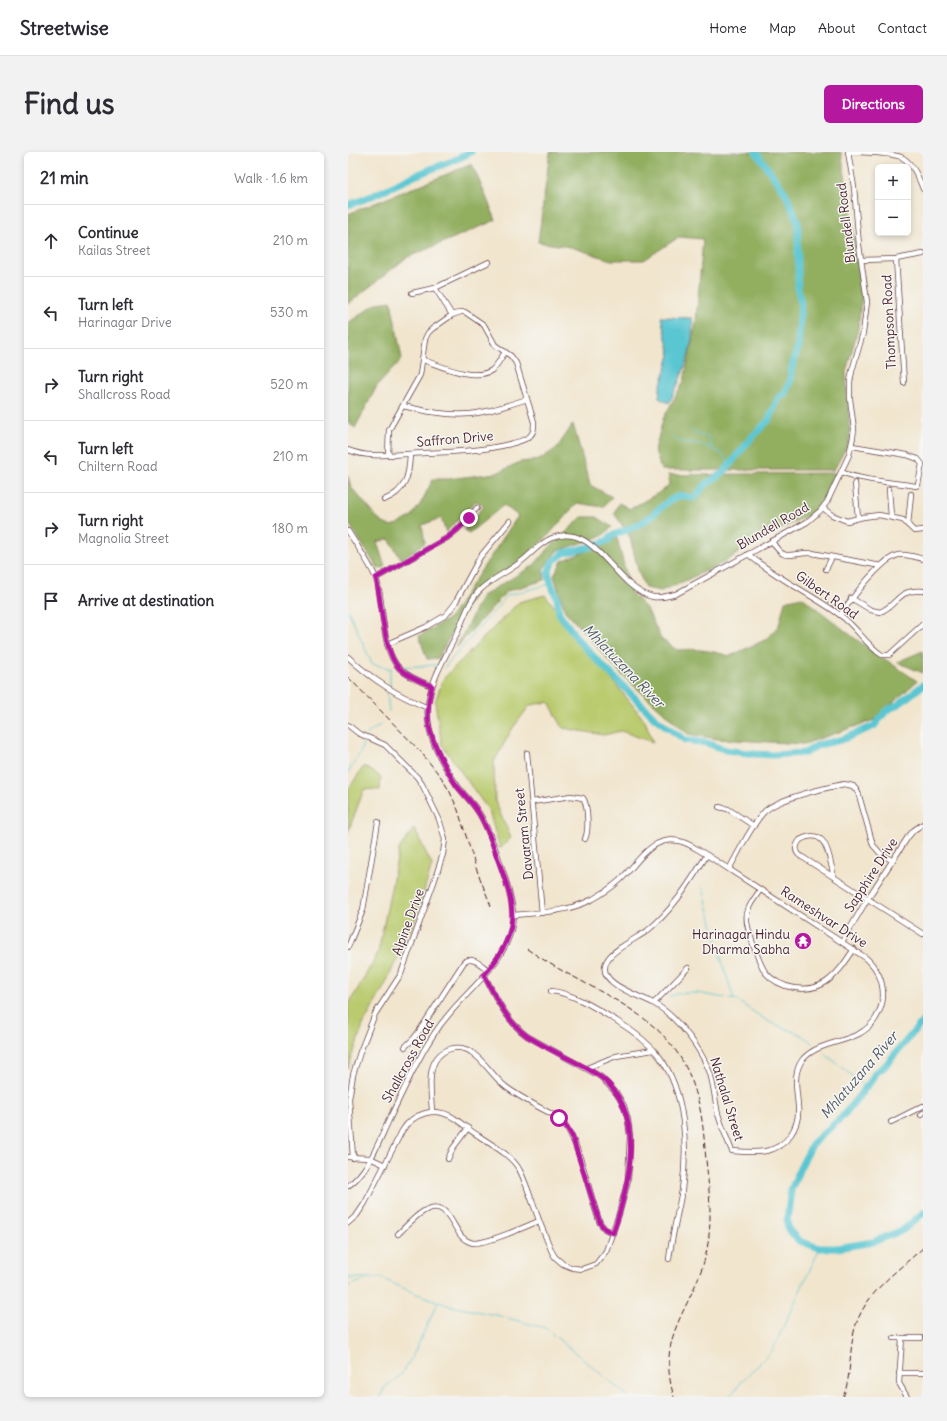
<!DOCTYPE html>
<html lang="en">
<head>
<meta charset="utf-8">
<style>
  body { margin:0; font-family:Delius,sans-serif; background:#f2f2f3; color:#2b2b33 }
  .controls { position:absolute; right:12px; top:12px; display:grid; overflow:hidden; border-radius:6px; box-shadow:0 2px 6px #0003 }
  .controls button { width:36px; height:36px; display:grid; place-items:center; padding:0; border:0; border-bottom:1px solid #e1e1e2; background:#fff; color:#2b2b33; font:20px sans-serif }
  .stop { position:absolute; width:12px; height:12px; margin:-9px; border:3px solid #b5179e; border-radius:50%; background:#fff }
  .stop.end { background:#b5179e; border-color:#fff; box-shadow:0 1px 4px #0008 }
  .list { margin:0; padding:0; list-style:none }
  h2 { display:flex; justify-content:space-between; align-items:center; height:52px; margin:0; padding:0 16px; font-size:17px }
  h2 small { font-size:13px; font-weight:400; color:#7c7c81 }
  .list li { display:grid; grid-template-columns:26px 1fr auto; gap:12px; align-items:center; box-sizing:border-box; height:72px; padding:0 16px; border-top:1px solid #e1e1e2 }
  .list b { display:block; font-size:15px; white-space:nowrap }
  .list p { margin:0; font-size:13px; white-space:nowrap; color:#7c7c81 }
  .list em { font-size:13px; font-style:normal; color:#7c7c81 }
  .icon { flex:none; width:22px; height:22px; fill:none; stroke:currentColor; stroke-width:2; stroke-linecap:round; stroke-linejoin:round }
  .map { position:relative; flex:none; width:575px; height:1245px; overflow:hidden; border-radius:6px }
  header { display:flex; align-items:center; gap:24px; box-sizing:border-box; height:56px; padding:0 20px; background:#fff; border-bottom:1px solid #e1e1e2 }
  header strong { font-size:19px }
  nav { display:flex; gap:22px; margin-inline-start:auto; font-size:14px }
  .intro { display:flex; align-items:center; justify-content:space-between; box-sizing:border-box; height:96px; padding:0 24px }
  h1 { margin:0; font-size:28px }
  .button { padding:10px 18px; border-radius:6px; background:#b5179e; color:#fff; font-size:14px; font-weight:700 }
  main { display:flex; gap:24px; padding:0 24px }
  aside { flex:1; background:#fff; border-radius:6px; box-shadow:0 2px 6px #0003 }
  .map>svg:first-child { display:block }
  .green { fill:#b9cb6e; stroke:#82754c }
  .forest { fill:#92af61; stroke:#6e6746 }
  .water { fill:#5ac6d2; stroke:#52727e }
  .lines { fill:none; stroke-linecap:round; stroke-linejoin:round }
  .stream { stroke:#5ac6d2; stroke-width:1 }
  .river { stroke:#5ac6d2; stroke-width:7 }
  .minor-casing { stroke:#633d43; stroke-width:6 }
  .minor { stroke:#fff; stroke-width:4.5 }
  .rail { stroke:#4a1f2b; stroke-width:1; stroke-dasharray:6 3; stroke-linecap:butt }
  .route { stroke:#b5179e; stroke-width:5 }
  .labels { text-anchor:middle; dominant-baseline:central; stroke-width:3; stroke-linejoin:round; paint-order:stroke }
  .street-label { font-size:13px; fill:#4a1f2b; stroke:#f6f6f2 }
  .poi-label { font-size:13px; fill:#4a1f2b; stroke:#f6f6f2; text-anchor:end }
  .water-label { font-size:14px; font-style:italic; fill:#505965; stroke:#f6f6f2 }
</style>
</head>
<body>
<header>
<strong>Streetwise</strong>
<nav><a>Home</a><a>Map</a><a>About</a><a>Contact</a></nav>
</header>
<div class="intro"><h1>Find us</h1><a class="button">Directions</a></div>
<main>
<aside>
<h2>21 min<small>Walk · 1.6 km</small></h2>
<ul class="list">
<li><svg class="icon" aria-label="ahead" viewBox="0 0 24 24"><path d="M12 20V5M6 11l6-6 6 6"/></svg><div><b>Continue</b><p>Kailas Street</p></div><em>210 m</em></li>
<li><svg class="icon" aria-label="left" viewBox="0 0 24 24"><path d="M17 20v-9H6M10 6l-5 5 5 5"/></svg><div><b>Turn left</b><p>Harinagar Drive</p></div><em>530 m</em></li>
<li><svg class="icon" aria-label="right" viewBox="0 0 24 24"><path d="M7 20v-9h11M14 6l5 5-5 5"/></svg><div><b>Turn right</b><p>Shallcross Road</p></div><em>520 m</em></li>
<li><svg class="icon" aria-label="left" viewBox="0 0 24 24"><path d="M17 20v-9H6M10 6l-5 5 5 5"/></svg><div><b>Turn left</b><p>Chiltern Road</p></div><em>210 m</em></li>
<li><svg class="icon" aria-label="right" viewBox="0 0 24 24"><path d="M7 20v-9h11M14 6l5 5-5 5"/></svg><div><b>Turn right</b><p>Magnolia Street</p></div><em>180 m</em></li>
<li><svg class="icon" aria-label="arrive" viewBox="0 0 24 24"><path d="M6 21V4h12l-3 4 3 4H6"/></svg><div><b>Arrive at destination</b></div></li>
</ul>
</aside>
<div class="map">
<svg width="575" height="1245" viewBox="0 0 575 1245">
  <rect width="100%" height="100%" fill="#f6f6f2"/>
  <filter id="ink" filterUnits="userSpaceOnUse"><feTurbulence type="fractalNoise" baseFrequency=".025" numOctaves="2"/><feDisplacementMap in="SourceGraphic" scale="8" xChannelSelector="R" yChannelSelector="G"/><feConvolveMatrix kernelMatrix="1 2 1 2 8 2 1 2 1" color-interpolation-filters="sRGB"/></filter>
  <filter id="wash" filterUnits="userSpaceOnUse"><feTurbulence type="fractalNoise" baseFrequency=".012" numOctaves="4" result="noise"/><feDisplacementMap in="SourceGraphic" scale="16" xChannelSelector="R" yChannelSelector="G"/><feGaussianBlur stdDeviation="0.9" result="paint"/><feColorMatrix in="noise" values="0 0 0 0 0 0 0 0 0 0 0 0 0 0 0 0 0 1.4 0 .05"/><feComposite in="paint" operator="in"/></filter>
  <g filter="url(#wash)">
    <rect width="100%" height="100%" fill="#f1e5cd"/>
    <g class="green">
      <path d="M197,443L297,569L305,590L273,579L256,583L215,576L201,550L182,553L164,577L146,610L147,649L163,686L152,697L141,659L94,593L87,550L95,527L171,450Z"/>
      <path d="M16,614L33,625L32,638L16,637L0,680V638Z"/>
      <path d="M66,676L84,713L67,768L36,835L15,873L0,917V854L30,801L51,697Z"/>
    </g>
    <g class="forest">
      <path d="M202,0H493L502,52L509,110L514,142L510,177L498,220L502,286L499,294L486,318H313L307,298L315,267L336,229L348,170L355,87L331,85L296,108H263L223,95L190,90Z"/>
      <path d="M124,12L148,68L58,106L0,152V62Z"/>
      <path d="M43,149L54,207L29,234L7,276L0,270V171L29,151Z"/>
      <path d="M225,272L242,333L264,345L255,355L229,351L197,387L162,417L128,438L90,506L79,507L71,484L102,466L118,441L170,364L156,353L121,381L116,378L136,354L128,349L98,380L93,366L74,373L77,391L53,407L41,387L29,390L37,415L30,417L0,370V324L3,335L33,370L42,374L50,372L63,365L73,351L85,327H100L149,321L172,310L191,308L209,296Z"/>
      <path d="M487,321L475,347L465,360L396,397L377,410L334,430L313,439L297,436L290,418L282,385L266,361L271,351L282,357L312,340L322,332L320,323Z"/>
      <path d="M234,365H249L264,375L254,384L209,399L195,417L197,428L159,439L108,496L134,444L186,413L200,397Z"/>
      <path d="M269,386L283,441L299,457L313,487L329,498C348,496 364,499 382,504L419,487L431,473L437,449L454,445L509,488L569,529L526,568L456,592L370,587L340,582L275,524L217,459L206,424L214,409Z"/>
      <path d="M575,499V521L549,510Z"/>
    </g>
    <path class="water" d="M313,165L344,166C347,195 334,225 321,251L311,246L312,236L322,203Z"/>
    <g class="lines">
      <g class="stream">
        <path d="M343,277L351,283L359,284L362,286L361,289L364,293L363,296L374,302L382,313"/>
        <path d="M324,285L332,290L348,291L363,296"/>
        <path d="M0,458L24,512L44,517"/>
        <path d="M53,515L88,513"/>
        <path d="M96,516L160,443L203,432"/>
        <path d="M42,518V535"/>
        <path d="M39,541L41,559"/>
        <path d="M19,582L32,573"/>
        <path d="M0,621L13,599L15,590"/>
        <path d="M355,736L373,806L386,847"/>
        <path d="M322,844L334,841H349L388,848L421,870L454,883L464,891"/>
        <path d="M476,901L518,935"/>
        <path d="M0,1126H33L64,1140L102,1154L148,1163L197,1176L281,1245"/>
        <path d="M0,1134L20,1127"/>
        <path d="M32,1245L37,1235L53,1223L64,1205L90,1150"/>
        <path d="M381,1245L395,1228L424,1199L472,1096"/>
      </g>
      <g class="river">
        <path d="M408,0L438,42L450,70V138L453,151L450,194L443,219L442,230L437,241L431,245L420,269L404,285L375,321L358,332L347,345L343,346C326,336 308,363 295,370C285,376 274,380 263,384L261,388L242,395L216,401L205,409L200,420L203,432L209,446L211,461L230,488L247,506L307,566L337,588L359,591L378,598L407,602L425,603L457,601L470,593L493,588L526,574L538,559L551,552L575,533"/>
        <path d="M0,53C25,46 47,32 71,22C89,14 106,10 123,0"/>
        <path d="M575,869L536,915L527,921L523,929L494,965L465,991L452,1016L443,1038L439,1069L440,1077L451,1089L472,1096H489L525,1090L555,1078L575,1061"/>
      </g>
    </g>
  </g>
  <g filter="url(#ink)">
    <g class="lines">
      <defs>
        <g id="minor">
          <path d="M500,0C511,0 547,1 555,6C565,12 571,26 575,37"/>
          <path d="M548,107L556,231"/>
          <path d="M513,108L548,107L575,102"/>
          <path d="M87,136L104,163"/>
          <path d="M64,141L87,136L141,110"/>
          <path d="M75,208C93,214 127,230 144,218C149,214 153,206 157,200"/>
          <path d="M55,254C77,259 99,264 122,262C142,260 160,253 179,247"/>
          <path d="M0,298C8,301 15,303 24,303C41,304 59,302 76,301C105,300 134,299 162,292C168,290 177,289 182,284C186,280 186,276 186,270L168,211L163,204L147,193L136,173L117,160H113L104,163L84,177L80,181L77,187L72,223L41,278L40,303"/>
          <path d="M493,320C516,329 543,330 568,334L570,333L574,312L570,307L559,303L504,294"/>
          <path d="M507,331L510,366"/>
          <path d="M541,337L543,365"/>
          <path d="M36,348C58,339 61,325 62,302"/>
          <path d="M475,356L484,363L499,369L515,365L531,363L555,368L566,379L575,378"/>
          <path d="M560,373L563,342"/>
          <path d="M0,379C9,394 21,410 28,426C37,452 32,498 52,517C61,525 73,530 84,534"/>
          <path d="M424,389C437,412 443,400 464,401L533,414"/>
          <path d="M400,402C426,425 463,442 492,463C508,474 518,493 534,503H541L575,472"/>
          <path d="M478,417L484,405"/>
          <path d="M28,426L99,386L109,378L129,356"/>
          <path d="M503,446L523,458L532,460C551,452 549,437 575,439"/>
          <path d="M492,463C502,449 533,407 550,403C558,402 568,405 575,407"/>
          <path d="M39,492L78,475L98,463L106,453L132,405L162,369"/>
          <path d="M0,505C26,529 47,542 80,556"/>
          <path d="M0,573L10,581L37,593L69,625L74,632L91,667L97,687L95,702L86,730L53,822L27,862L12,900L5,923L1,947L5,1006"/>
          <path d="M179,601L194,761"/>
          <path d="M184,650L223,644L235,646C240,653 241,679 237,687"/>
          <path d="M371,655L380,657L406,674"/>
          <path d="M381,717C391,700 403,673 417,659C431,646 477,636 496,632L505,634L510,640L525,693L532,701L545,709"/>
          <path d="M486,725C481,706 480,673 452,688C448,693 446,698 451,703L575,782"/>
          <path d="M412,738C408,745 400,753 399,762C397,772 403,785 406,795C409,803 412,812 417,820C431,837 460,842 478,830C490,822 498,809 506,797"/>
          <path d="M165,763C192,761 220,760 245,747C254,742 263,736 271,729C289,713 302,683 331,689C341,691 350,698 359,703L518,806C529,816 535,828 535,843C535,852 532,859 528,866C511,894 475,885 455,907C444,921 449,938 450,954C452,975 439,995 418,999C407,1001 395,1000 384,999C379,987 374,975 370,962C367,949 366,934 362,921C354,900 340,881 325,866C319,860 312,855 305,851C291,843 244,831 260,807C266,797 289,786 299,779C325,758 342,730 359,703"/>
          <path d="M494,790L520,746L560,685L566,678L575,672"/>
          <path d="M0,795L15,758L30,670"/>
          <path d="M203,839C225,841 251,858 269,869C285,879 299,889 311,904C338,940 340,995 334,1038C330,1061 324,1083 321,1107"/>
          <path d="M306,851L340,816"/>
          <path d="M57,895L66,886L72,878L116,810C125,804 133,813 140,818"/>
          <path d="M239,916L268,904L305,898"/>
          <path d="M84,959C83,939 76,905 102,897C109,895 117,896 123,900C136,908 145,925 158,935C174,947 193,956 211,966C230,981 242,1046 252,1071L257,1077L265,1081"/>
          <path d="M573,963L575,961"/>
          <path d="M543,970L575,954"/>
          <path d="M0,1005L22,1006L37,1013"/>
          <path d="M100,1007L105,996L120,976"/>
          <path d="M0,1034C21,1019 30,991 41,968C50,949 59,930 69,911C78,893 89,876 102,861C126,832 165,804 165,762C164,740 142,677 129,658C123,649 115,642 109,633C93,610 77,582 80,553C83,526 100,501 111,477C117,463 122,447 133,437C146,425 162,419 175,408C184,401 193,390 204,386C249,369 266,437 305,445C313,446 321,444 328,442L459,370L472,359L479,350L501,303L505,285L506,277L502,247V230L504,219L515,181L519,150L511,93L506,35L500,0"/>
          <path d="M0,1071L9,1063L17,1051L54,979C65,961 87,954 106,966C115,972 122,979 131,984C145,994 162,1002 171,1017C176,1026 179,1036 183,1046C189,1064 196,1082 204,1100L207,1105L215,1112L225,1116L234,1117L248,1112L258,1099L271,1062L280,1028L282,984L280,968L276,954L269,942L253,925L179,884C157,867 149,847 136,823"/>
          <path d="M50,1082C60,1073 81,1046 96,1059C104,1066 107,1077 114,1085C117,1088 121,1090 125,1091C139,1092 177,1075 191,1069"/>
          <path d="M546,1186H573"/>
          <path d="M554,1186L551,1231L559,1245"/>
          <path d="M551,1221H575"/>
        </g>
      </defs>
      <use href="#minor" class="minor-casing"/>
      <use href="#minor" class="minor"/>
      <g class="rail">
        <path d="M0,525L72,599L93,625L102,640L110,658L128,716L143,754"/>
        <path d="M179,797C194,807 210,817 226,825C282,856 331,877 349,945C355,965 356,987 358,1008C362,1045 366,1081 354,1116C337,1165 309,1188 326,1245"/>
        <path d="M495,1245C503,1226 501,1205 505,1185C511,1145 547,1121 575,1096"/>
      </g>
    </g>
  </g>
  <g class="lines" filter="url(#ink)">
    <path class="route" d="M121,366L109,378L99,386L28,426C34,450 35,500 51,516C60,525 73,530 84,534C76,564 80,581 94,608C99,617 103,626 109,634C116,643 124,650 130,660C139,674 144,690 149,705C168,755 174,780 136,823C149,847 157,867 179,884C194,893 209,901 225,909C235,914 245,919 254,926C299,962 281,1034 265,1081L257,1077L252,1071L224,984L217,972L211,966"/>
  </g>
  <defs>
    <symbol id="temple-disc" viewBox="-11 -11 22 22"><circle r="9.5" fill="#b5179e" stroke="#f6f6f2"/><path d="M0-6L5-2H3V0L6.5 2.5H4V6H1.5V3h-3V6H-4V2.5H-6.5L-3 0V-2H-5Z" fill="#fff"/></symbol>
  </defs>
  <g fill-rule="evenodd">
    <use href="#temple-disc" x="445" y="779" width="20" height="20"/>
  </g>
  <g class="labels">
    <g class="street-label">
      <text transform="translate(498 71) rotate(-97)">Blundell Road</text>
      <text transform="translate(541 170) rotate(-93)">Thompson Road</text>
      <text transform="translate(107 287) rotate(-5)">Saffron Drive</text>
      <text transform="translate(425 374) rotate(-30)">Blundell Road</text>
      <text transform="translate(479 443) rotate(35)">Gilbert Road</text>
      <text transform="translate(176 682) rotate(-96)">Davaram Street</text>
      <text transform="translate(523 723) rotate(-57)">Sapphire Drive</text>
      <text transform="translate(476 765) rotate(33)">Rameshvar Drive</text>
      <text transform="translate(60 770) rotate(-70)">Alpine Drive</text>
      <text transform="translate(60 909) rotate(-61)">Shallcross Road</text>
      <text transform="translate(379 947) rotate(73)">Nathalal Street</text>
    </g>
    <g class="poi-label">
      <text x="442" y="782">Harinagar Hindu<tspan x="442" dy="15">Dharma Sabha</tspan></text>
    </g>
    <g class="water-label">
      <text transform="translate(276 514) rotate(46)">Mhlatuzana River</text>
      <text transform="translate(511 923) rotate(-49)">Mhlatuzana River</text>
    </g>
  </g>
</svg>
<div class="controls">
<button>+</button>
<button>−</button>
</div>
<div class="stop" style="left:211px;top:966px"></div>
<div class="stop end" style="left:121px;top:366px"></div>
</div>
</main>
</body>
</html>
